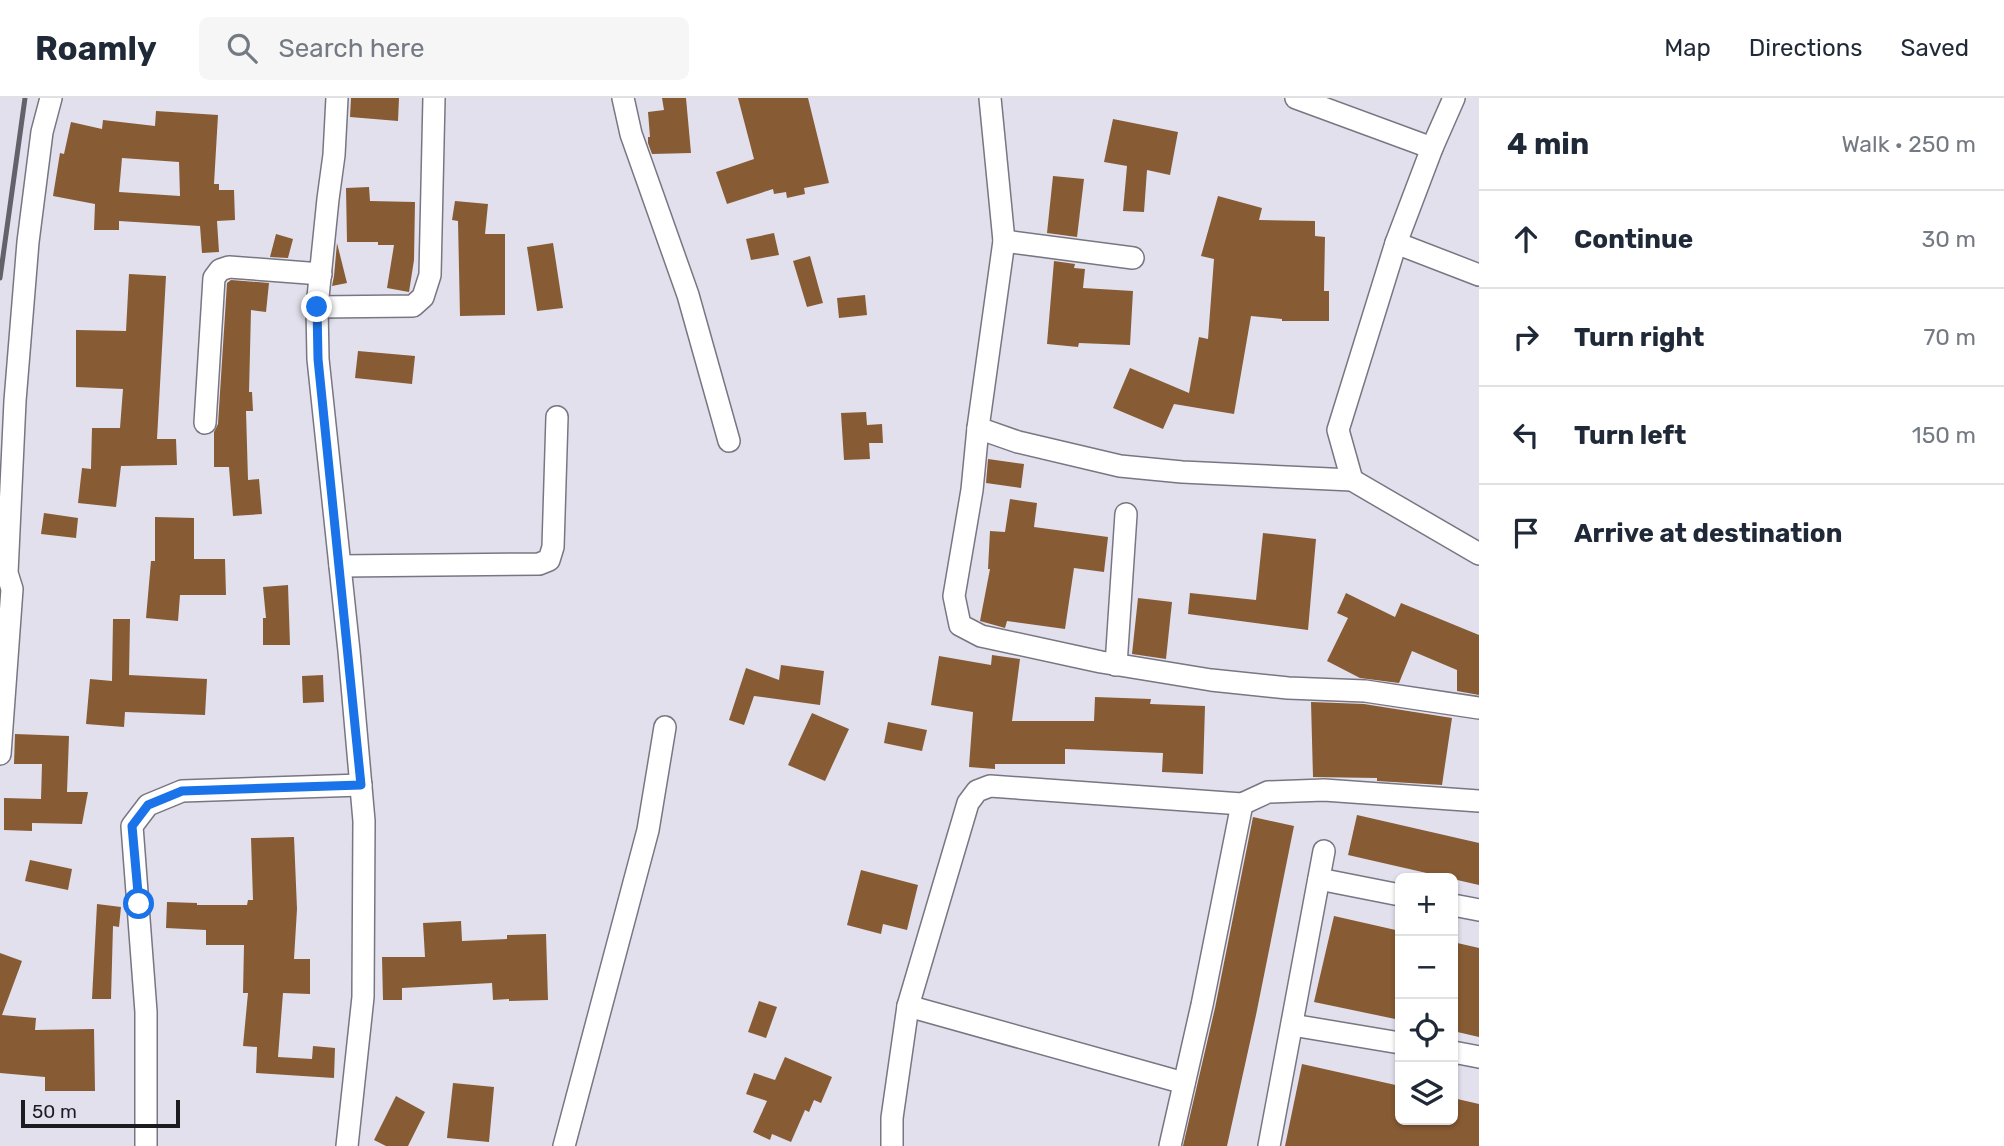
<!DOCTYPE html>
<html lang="en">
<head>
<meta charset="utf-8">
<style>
  body { margin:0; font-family:Rubik,sans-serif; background:#f6f6f7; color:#1f2937 }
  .controls { position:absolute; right:21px; bottom:21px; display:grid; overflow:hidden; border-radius:10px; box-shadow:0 2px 5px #0004 }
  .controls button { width:63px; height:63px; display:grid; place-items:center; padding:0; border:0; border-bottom:2px solid #e0e1e3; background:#fff; color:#1f2937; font:35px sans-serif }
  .scale { position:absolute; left:21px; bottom:18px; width:159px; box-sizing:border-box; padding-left:7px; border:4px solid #1c1b20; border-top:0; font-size:19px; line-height:24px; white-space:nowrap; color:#1c1b20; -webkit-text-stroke:5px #e2e0ed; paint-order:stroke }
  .stop { position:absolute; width:21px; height:21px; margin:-16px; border:5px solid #1a73e8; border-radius:50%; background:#fff }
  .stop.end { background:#1a73e8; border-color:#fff; box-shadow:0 2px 7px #0008 }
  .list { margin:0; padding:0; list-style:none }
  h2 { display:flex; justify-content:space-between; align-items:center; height:91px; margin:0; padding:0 28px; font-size:30px }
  h2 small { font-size:23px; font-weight:400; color:#747a83 }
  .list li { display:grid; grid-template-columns:46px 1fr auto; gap:21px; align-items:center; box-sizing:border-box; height:98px; padding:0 28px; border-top:2px solid #e0e1e3 }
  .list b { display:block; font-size:26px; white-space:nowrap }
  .list em { font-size:23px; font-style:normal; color:#747a83 }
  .icon { flex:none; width:38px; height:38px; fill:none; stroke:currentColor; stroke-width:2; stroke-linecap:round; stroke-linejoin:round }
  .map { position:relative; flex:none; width:1479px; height:1048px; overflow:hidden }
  header { display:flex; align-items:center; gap:42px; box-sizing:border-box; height:98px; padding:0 35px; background:#fff; border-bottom:2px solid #e0e1e3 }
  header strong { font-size:33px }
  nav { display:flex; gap:38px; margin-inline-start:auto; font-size:24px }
  .search { width:490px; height:63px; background:#f6f6f7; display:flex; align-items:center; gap:18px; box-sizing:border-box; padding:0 24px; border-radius:10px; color:#747a83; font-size:26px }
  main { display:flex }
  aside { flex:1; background:#fff }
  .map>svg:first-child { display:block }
  .building { fill:#875b34; fill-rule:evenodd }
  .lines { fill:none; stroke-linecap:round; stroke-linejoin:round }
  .minor-casing { stroke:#787682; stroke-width:24 }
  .minor { stroke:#fff; stroke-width:21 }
  .rail { stroke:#63626a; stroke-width:5 }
  .route { stroke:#1a73e8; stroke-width:9 }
</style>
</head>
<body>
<header>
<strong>Roamly</strong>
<div class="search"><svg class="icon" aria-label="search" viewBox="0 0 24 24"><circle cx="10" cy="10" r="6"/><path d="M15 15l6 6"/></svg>Search here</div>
<nav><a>Map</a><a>Directions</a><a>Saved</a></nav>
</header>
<main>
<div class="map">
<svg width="1479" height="1048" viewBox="0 0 1479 1048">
  <rect width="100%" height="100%" fill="#e2e0ed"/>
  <g class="building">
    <path d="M351,0H399L398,23L350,19Z"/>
    <path d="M662,0H686L691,55L652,56L648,45V39H650L648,14L664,12Z"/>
    <path d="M738,0H808L829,85L804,90L805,96L787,100L786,94L774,96L773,91L727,106L716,74L754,61Z"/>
    <path d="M156,13L218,17L214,86H219V92H234L235,122L217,123L219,154L202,155L200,128L119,123V132H94L95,106L53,98L60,55L64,56L71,24L102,31L103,22L155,28ZM122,60L179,64L180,98L119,94Z"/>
    <path d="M1113,21L1178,34L1170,77L1147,72L1144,114L1123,113L1127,68L1104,64Z"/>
    <path d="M1053,78L1084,81L1077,139L1047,135Z"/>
    <path d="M369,89L370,103L415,104L414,162L409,194L387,190L394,147H378V144H347L346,90Z"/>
    <path d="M1218,98L1262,110L1259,122L1315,123V138L1325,139L1324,193H1329V223H1282V221L1251,218L1234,316L1174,306L1163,331L1113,310L1130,270L1189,295L1199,239L1208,241L1214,161L1201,158Z"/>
    <path d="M455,103L488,106L485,136H505V217L460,218L458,123L452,122Z"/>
    <path d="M774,135L779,157L751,162L746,141Z"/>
    <path d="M276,136L293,141L288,160L270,159Z"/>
    <path d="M337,145L347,185L332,188L334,178Z"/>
    <path d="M553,145L563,210L537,213L527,149Z"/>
    <path d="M810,158L823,205L807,209L793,163Z"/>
    <path d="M1054,163L1075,166L1074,170L1085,171L1083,190L1133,193L1130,247L1079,245L1078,249L1047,246Z"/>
    <path d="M129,176L166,178L157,341H176L177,367L121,368L116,409L78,405L82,370L91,371L92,330H120L123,291L76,289V232L126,233Z"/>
    <path d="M231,182L269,185L266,214L251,212L249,294H252L253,313H246L248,382L259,381L262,416L233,418L229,369H214V334L218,326L227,185Z"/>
    <path d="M865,197L867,217L839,220L837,200Z"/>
    <path d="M358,253L415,258L412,286L355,280Z"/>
    <path d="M866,314L867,327L882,326L883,345H869L870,361L844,362L841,315Z"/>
    <path d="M988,361L1024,366L1021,390L986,385Z"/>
    <path d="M1010,401L1037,405L1034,429L1108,439L1104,474L1074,470L1065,531L1007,523L1005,530L980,523L990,471H988L990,433L1005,434Z"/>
    <path d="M44,415L78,420L76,440L41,436Z"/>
    <path d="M155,419L194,420V461H225L226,497H180L178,523L146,520L151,463H155Z"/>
    <path d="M1263,435L1316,441L1308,532L1188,516L1190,495L1256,502Z"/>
    <path d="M288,487L290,547H263V520H266L263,489Z"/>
    <path d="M1346,495L1395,519L1401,505L1479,537V597L1457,593V572L1412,553L1399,585L1360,580L1327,563L1348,520L1337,515Z"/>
    <path d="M1138,500L1172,504L1166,561L1132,556Z"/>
    <path d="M113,521H130L129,577L207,581L205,617L125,614L124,629L86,626L90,581L112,583Z"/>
    <path d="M992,557L1020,561L1012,623H1094L1095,599L1151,601L1150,606L1205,608L1203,676L1162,674L1163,655L1065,651V666H995V671L969,669L973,614L931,607L939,558L991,567Z"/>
    <path d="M781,567L824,573L820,607L754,598L744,627L729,622L746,570L779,582Z"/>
    <path d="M323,577L324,604L303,605L302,578Z"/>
    <path d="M1311,604L1364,606L1452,620L1442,687L1377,683V680L1313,679Z"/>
    <path d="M812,615L849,631L825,683L788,667Z"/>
    <path d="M888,624L927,632L922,653L884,645Z"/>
    <path d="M15,636L69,638L67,694H88L82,726L32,725V733L4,732V700L41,701L42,666H14Z"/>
    <path d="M1357,717L1479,745V787L1348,757Z"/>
    <path d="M1253,719L1294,728L1256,917L1227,1048H1183L1215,910Z"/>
    <path d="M294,739L297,811L294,861H310V896L283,895L278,959L312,961L313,948L335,950L334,980L256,975L257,949L243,948L248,895H243L244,847H206V832L166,830L167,804L197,805V807H247L248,802H253L251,740Z"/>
    <path d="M30,762L72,771L68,792L25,783Z"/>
    <path d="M861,772L918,787L907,832L883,826L881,836L847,827Z"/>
    <path d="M97,806L121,809L119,829L113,828L111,901H92Z"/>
    <path d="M1334,818L1400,833V922L1314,904Z"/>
    <path d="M461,823L462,843L507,841V837L546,836L548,902L509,903V901L493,902L492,885L402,890V902H383L382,859H425L423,825Z"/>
    <path d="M1453,844L1479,850V939L1453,933Z"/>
    <path d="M0,855L22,863L2,917L36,920L35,932L94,931L95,993H45V979L0,975Z"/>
    <path d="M759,903L777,909L766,940L748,934Z"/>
    <path d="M785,959L832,979L821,1005L814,1002L809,1014L805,1012L791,1044L772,1036L770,1042L753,1034L767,1003L746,996L754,975L775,982Z"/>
    <path d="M1302,966L1400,988V1022H1453V1000L1479,1006V1048H1285Z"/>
    <path d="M453,985L494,989L489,1044L447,1040Z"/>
    <path d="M396,998L425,1014L408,1048H386L374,1042Z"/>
  </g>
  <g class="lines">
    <defs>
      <g id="minor">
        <path d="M337,0L334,57L328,101L317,209L318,261L349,553L364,723L363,899L347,1048"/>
        <path d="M623,0L631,36L688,197L729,343"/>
        <path d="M990,0L1004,143L978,330L1018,344L1120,368L1182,374L1352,382L1479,456"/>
        <path d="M1296,0L1432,50"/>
        <path d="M1004,143L1133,160"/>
        <path d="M1396,145L1479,177"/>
        <path d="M317,209L413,208L423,199L430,177L434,0"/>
        <path d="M205,325L214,180L220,172L229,169L321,176"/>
        <path d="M978,330L972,392L954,498L960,527L981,538L1101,564L1211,582L1288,590L1365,593L1479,610"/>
        <path d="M1352,382L1338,332L1396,145L1432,50L1454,0"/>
        <path d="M340,468L539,466L549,462L553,449L557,319"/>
        <path d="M1116,567L1126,416"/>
        <path d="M0,656L12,491L7,475L15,303L28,144L42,34L51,0"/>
        <path d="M1319,781L1400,797"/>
        <path d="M1453,807L1479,812"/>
        <path d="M908,908L1184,985"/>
        <path d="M1292,927L1400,945"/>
        <path d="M1453,954L1479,959"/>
        <path d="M146,1048V914L132,728L148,707L182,693L361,687"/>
        <path d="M564,1048L648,732L665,629"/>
        <path d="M892,1048V1020L908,908L968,705L977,693L990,688L1242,706L1268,694L1324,692L1479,703"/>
        <path d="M1170,1048L1202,907L1242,706"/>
        <path d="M1269,1048L1324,753"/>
      </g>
    </defs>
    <use href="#minor" class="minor-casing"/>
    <use href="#minor" class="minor"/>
    <path class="rail" d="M0,180L25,0"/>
  </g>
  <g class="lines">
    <path class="route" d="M139,806L132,728L148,707L182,693L361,687L318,261L317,209"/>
  </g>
</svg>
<div class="controls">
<button>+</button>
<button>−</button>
<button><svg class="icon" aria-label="locate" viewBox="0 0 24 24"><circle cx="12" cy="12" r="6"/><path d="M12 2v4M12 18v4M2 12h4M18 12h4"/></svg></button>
<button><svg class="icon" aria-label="layers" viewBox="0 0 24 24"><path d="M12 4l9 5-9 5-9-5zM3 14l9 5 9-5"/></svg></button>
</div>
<div class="scale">50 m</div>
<div class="stop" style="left:139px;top:806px"></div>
<div class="stop end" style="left:317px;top:209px"></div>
</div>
<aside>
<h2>4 min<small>Walk · 250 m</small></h2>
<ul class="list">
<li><svg class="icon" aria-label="ahead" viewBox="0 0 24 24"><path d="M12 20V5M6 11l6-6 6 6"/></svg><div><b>Continue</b></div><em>30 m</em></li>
<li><svg class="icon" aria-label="right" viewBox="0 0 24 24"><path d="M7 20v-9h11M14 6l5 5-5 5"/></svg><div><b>Turn right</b></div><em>70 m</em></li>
<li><svg class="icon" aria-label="left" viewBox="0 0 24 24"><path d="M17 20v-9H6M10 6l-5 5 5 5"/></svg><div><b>Turn left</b></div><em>150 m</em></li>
<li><svg class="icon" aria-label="arrive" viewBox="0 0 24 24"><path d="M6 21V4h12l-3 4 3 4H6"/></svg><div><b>Arrive at destination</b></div></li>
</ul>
</aside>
</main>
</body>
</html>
